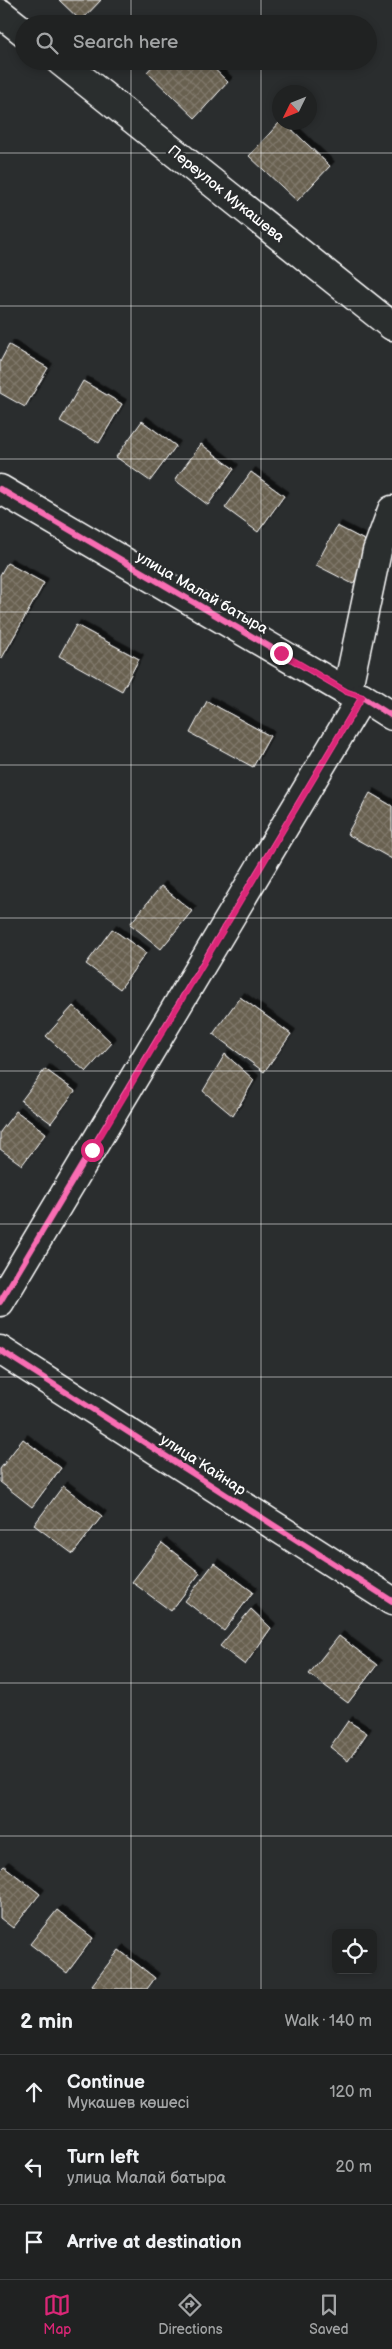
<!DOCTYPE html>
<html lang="en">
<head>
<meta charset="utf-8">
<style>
  body { margin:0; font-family:"Balsamiq Sans",sans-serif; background:#282a2a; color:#f1f3f6 }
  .controls { position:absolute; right:15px; bottom:15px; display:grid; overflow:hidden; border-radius:8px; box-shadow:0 2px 8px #0003 }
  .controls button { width:45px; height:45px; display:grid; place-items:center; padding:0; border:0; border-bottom:1px solid #3d3f40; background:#202222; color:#f1f3f6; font:25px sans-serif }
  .compass { position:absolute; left:272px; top:85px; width:45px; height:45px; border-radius:50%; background:#202222; box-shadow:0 2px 8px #0003; rotate:227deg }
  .stop { position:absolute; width:15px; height:15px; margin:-11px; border:4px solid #db2777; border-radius:50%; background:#fff }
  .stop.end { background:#db2777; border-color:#fff; box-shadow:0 1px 5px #0008 }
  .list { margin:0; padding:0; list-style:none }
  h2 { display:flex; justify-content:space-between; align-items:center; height:65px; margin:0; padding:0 20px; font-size:21px }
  h2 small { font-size:16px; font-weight:400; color:#a2a4a5 }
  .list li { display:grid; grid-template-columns:32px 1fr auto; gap:15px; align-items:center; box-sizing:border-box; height:75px; padding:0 20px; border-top:1px solid #3d3f40 }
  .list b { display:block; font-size:19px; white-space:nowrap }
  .list p { margin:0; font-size:16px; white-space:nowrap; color:#a2a4a5 }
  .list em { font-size:16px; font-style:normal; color:#a2a4a5 }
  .icon { flex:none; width:28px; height:28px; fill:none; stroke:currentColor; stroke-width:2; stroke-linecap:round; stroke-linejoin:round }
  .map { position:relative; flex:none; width:392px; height:1989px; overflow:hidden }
  .search { position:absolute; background:#202222; box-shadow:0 2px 8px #0003; left:15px; right:15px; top:15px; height:55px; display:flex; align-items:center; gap:12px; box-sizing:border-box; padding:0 18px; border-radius:28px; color:#a2a4a5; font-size:19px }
  .sheet { height:290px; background:#202222 }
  nav { display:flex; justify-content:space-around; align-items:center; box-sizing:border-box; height:70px; border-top:1px solid #3d3f40; background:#202222; font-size:14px; color:#a2a4a5 }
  nav a { display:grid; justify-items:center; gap:2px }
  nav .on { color:#db2777 }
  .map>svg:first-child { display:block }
  .building { fill:url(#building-cross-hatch); stroke:#fff; filter:url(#shadow) }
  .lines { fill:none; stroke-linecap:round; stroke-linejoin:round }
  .minor-casing { stroke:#fff; stroke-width:31 }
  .minor { stroke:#2a2d2e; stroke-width:28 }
  .cycleway-casing { stroke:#2a2d2e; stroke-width:9 }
  .cycleway { stroke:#f96db3; stroke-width:6 }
  .route { stroke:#db2777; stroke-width:6 }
  .grid { fill:none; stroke:#fff; stroke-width:1; stroke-opacity:0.55 }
  .labels { text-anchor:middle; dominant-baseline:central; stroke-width:5; stroke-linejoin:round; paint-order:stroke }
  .street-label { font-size:15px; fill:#fff; stroke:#2a2d2e }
</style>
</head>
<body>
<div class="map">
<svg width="392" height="1989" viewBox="0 0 392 1989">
  <defs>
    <pattern id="building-cross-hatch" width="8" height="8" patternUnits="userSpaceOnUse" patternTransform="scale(1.25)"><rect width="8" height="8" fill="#686050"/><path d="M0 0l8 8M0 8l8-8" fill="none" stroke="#7f786a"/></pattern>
    <filter id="shadow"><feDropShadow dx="4.5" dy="-4.5" stdDeviation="0" flood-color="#0009"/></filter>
  </defs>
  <rect width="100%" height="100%" fill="#2a2d2e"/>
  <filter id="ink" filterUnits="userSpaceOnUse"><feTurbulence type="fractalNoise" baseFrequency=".02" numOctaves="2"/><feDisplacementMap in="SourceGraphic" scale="10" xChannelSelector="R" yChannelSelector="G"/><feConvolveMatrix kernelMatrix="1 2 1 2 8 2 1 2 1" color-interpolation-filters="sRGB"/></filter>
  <g filter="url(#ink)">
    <g class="building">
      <path d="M59,0H101L81,21Z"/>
      <path d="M157,61H206L228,82L195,118L147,72Z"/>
      <path d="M280,122H284L330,166L297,201L249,156Z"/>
      <path d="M9,345L48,368L25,407L0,393V362Z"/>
      <path d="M83,381L122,404L99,443L60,421Z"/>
      <path d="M142,421L176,446L150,481L116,457Z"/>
      <path d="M201,444L234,469L208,505L175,480Z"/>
      <path d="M251,472L284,496L258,532L225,508Z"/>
      <path d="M337,526L374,545L353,584L316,565Z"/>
      <path d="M7,563L44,583L2,658L0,657V575Z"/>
      <path d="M76,625L139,659L122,691L59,656Z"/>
      <path d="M207,701L270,736L253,767L190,733Z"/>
      <path d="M370,793L392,806V859L347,834Z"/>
      <path d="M161,886L192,911L161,949L130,924Z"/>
      <path d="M112,929L146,953L120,989L86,964Z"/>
      <path d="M240,997L291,1034L264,1072L213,1034Z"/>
      <path d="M73,1006L112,1043L86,1072L46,1036Z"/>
      <path d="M225,1054L254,1080L233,1116L203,1091Z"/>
      <path d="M45,1069L75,1091L51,1123L21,1101Z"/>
      <path d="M16,1111L46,1133L22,1165L0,1149V1132Z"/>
      <path d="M23,1439L61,1468L32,1507L0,1482V1469Z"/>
      <path d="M63,1486L102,1516L73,1554L34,1525Z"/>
      <path d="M162,1543L200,1573L171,1611L132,1582Z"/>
      <path d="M214,1563L253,1592L224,1631L185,1601Z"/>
      <path d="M251,1609L271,1628L245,1665L220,1646Z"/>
      <path d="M339,1636L377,1665L348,1703L309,1674Z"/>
      <path d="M348,1721L367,1733L348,1761L330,1747Z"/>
      <path d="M4,1866L40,1894L13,1928L0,1918V1870Z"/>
      <path d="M57,1910L93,1938L67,1973L30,1944Z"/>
      <path d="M119,1950L155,1978L147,1989H97L92,1985Z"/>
    </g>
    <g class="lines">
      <defs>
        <g id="minor">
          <path d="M0,13L24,32"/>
          <path d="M60,61L392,326"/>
          <path d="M0,489L347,692L362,697L392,716"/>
          <path d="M347,692L377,551L392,510"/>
          <path d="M0,1302L362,697"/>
          <path d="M0,1350L392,1601"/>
        </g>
      </defs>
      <use href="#minor" class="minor-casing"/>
      <use href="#minor" class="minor"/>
      <defs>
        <g id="cycleway">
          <path d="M0,489L347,692L362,697L392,716"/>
          <path d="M0,1302L362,697"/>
          <path d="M0,1350L392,1601"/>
        </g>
      </defs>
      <use href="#cycleway" class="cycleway-casing"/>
      <use href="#cycleway" class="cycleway"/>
    </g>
  </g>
  <g class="lines" filter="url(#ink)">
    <path class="route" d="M92,1150L362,697L347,692L281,653"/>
  </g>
  <path class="grid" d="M131,0V24M261,0V24M131,61V1989M261,61V1989M0,153H392M0,306H392M0,459H392M0,612H392M0,765H392M0,918H392M0,1071H392M0,1224H392M0,1377H392M0,1530H392M0,1683H392M0,1836H392"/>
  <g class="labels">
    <g class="street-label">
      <text transform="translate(226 194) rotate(39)">Переулок Мукашева</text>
      <text transform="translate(202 593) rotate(30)">улица Малай батыра</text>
      <text transform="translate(203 1465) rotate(33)">улица Кайнар</text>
    </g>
  </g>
</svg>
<div class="controls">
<button><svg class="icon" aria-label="locate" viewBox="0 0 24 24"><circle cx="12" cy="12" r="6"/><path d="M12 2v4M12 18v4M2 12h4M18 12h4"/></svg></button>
</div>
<svg class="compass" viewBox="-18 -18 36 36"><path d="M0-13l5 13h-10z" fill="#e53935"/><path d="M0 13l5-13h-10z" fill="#a2a4a5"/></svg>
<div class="stop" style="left:92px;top:1150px"></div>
<div class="stop end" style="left:281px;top:653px"></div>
<div class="search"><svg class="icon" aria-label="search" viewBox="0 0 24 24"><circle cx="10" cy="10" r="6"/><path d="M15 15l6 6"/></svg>Search here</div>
</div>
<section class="sheet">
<h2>2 min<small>Walk · 140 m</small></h2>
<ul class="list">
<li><svg class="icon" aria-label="ahead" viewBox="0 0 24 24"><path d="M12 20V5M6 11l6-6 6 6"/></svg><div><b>Continue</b><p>Мукашев көшесі</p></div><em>120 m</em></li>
<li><svg class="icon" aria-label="left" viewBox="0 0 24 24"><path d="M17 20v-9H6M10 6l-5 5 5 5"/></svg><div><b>Turn left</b><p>улица Малай батыра</p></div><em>20 m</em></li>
<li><svg class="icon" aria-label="arrive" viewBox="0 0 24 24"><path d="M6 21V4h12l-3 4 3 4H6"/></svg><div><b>Arrive at destination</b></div></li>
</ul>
</section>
<nav>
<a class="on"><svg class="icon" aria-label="map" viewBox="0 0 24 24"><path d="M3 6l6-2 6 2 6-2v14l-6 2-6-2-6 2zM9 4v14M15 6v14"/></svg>Map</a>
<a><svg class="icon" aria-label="directions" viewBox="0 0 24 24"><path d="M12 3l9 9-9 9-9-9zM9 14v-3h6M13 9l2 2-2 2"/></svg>Directions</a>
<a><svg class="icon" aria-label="saved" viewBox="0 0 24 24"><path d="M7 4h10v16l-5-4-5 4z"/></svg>Saved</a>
</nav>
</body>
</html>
